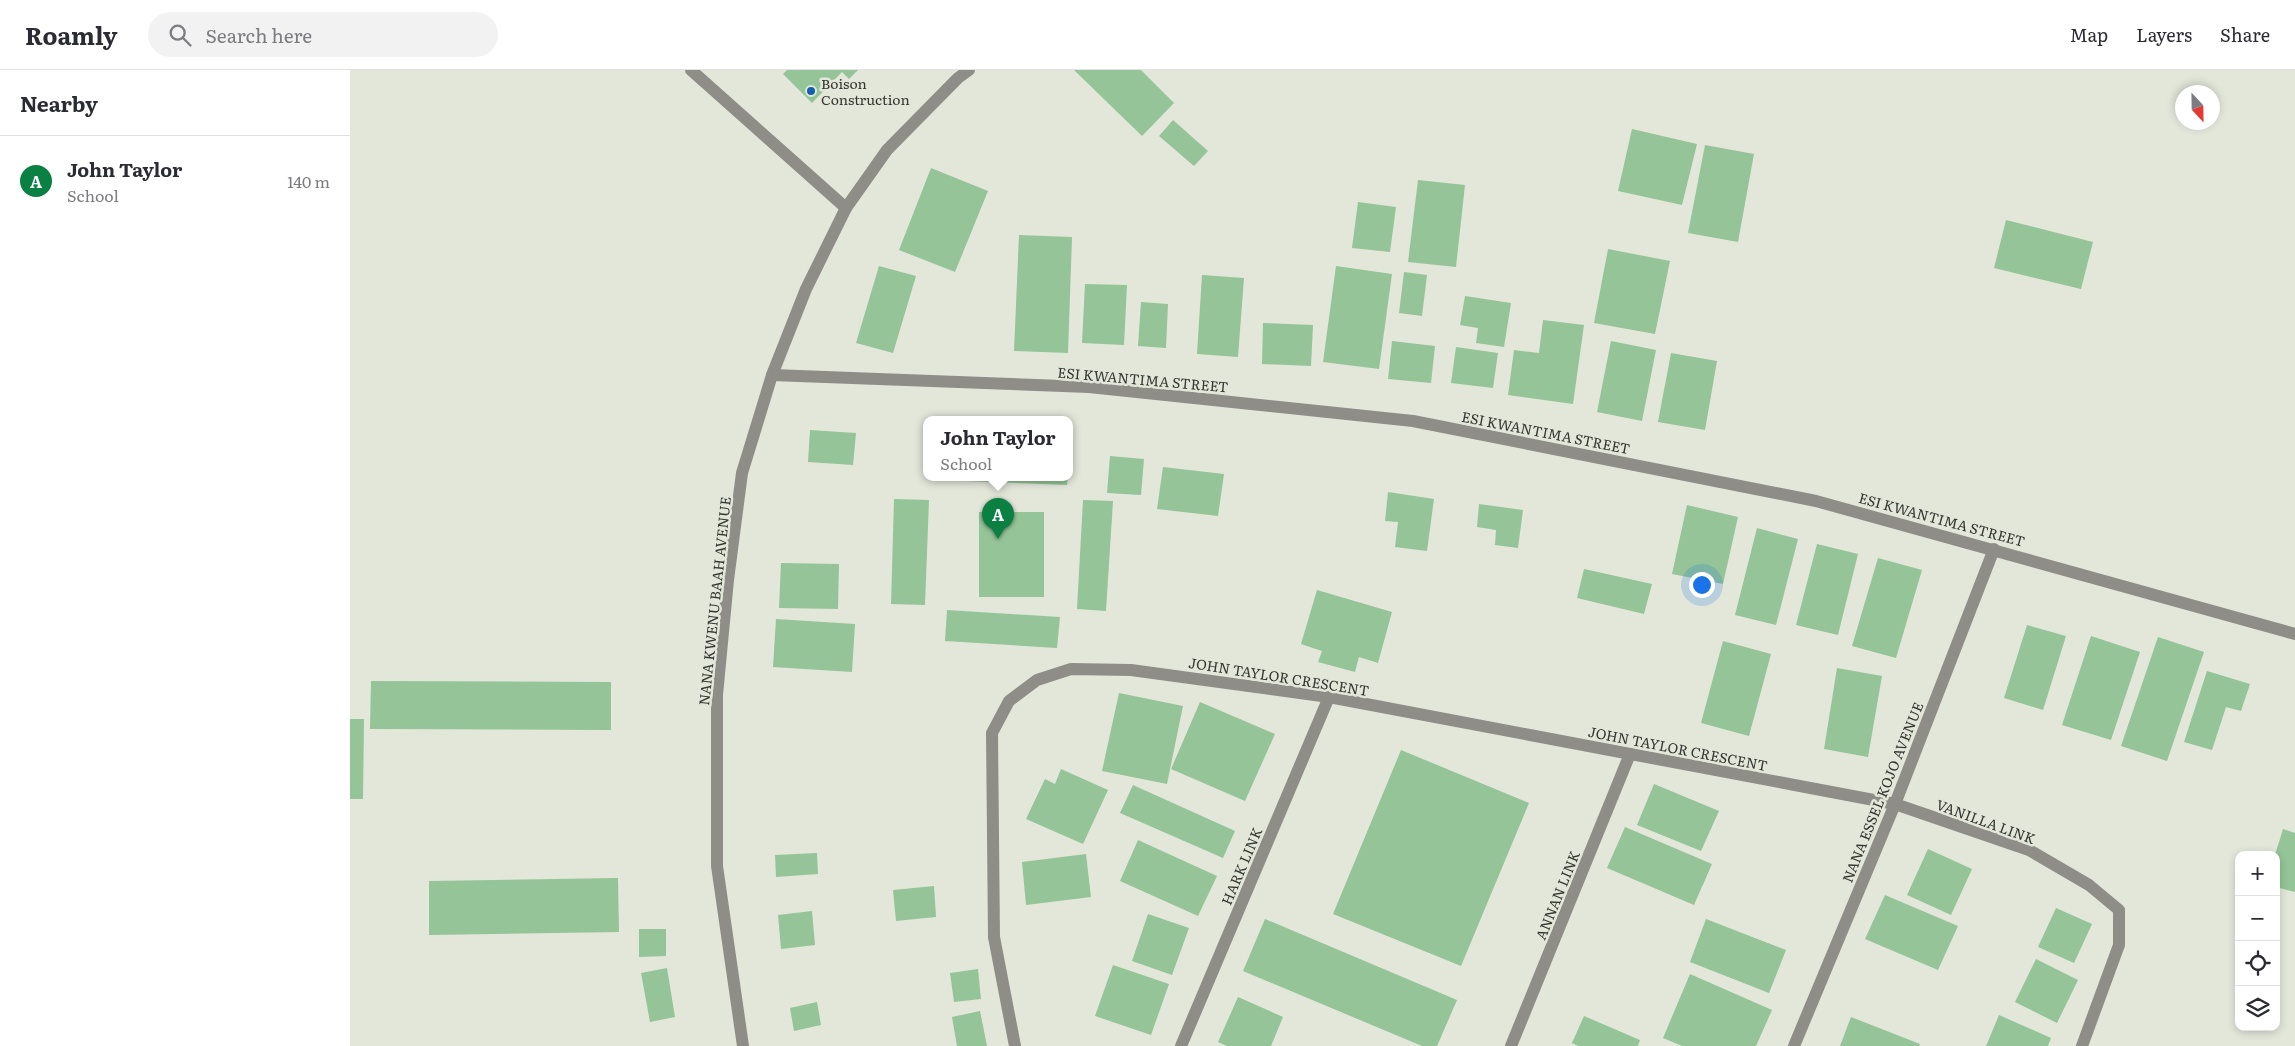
<!DOCTYPE html>
<html lang="en">
<head>
<meta charset="utf-8">
<style>
  body { margin:0; font-family:Literata,serif; background:#f2f2f3; color:#2b2b33 }
  .controls { position:absolute; right:15px; bottom:15px; display:grid; overflow:hidden; border-radius:10px; box-shadow:0 2px 8px #0003 }
  .controls button { width:45px; height:45px; display:grid; place-items:center; padding:0; border:0; border-bottom:1px solid #e1e1e2; background:#fff; color:#2b2b33; font:25px sans-serif }
  .compass { position:absolute; left:1825px; top:15px; width:45px; height:45px; border-radius:50%; background:#fff; box-shadow:0 2px 8px #0003; rotate:158deg }
  .you { position:absolute; left:1351px; top:514px; width:18px; height:18px; margin:-12px; border:4px solid #fff; border-radius:50%; background:#1a73e8; box-shadow:0 0 0 8px #1a73e833 }
  .badge { display:grid; place-items:center; width:32px; height:32px; border-radius:50%; background:#0b8043; color:#fff; font-size:16px; font-weight:700 }
  .pin { position:absolute; translate:-50% -41px; filter:drop-shadow(0 1px 2px #0008) }
  .pin::after { content:''; position:absolute; top:26px; width:18px; height:15px; background:inherit; clip-path:polygon(0 0,100% 0,50% 100%) }
  .popup { position:absolute; left:573px; top:346px; width:150px; height:65px; box-sizing:border-box; display:grid; place-content:center; border-radius:10px; background:#fff; filter:drop-shadow(0 1px 4px #0005); font-size:16px; white-space:nowrap; color:#7c7c81 }
  .popup b { font-size:19px; color:#2b2b33 }
  .popup::after { content:''; position:absolute; left:50%; top:100%; margin-left:-10px; border:10px solid transparent; border-top-color:#fff }
  .list { margin:0; padding:0; list-style:none }
  h2 { display:flex; justify-content:space-between; align-items:center; height:65px; margin:0; padding:0 20px; font-size:21px }
  h2 small { font-size:16px; font-weight:400; color:#7c7c81 }
  .list li { display:grid; grid-template-columns:32px 1fr auto; gap:15px; align-items:center; box-sizing:border-box; height:90px; padding:0 20px; border-top:1px solid #e1e1e2 }
  .list b { display:block; font-size:19px; white-space:nowrap }
  .list p { margin:0; font-size:16px; white-space:nowrap; color:#7c7c81 }
  .list em { font-size:16px; font-style:normal; color:#7c7c81 }
  .icon { flex:none; width:28px; height:28px; fill:none; stroke:currentColor; stroke-width:2; stroke-linecap:round; stroke-linejoin:round }
  .map { position:relative; flex:none; width:1945px; height:976px; overflow:hidden }
  header { display:flex; align-items:center; gap:30px; box-sizing:border-box; height:70px; padding:0 25px; background:#fff; border-bottom:1px solid #e1e1e2 }
  header strong { font-size:24px }
  nav { display:flex; gap:28px; margin-inline-start:auto; font-size:18px }
  .search { width:350px; height:45px; background:#f2f2f3; display:flex; align-items:center; gap:12px; box-sizing:border-box; padding:0 18px; border-radius:28px; color:#7c7c81; font-size:19px }
  main { display:flex }
  aside { flex:1; background:#fff }
  .map>svg:first-child { display:block }
  .building { fill:#94c497 }
  .lines { fill:none; stroke-linecap:round; stroke-linejoin:round }
  .minor { stroke:#8f8d88; stroke-width:12 }
  .poi-dot { fill:#1460af; stroke:#e3e7da; stroke-width:2 }
  .labels { text-anchor:middle; dominant-baseline:central; stroke-width:5; stroke-linejoin:round; paint-order:stroke }
  .poi-label { font-size:14px; fill:#353631; stroke:#e3e7da; text-anchor:start }
  .street-label { font-size:14px; fill:#353631; stroke:#e3e7da }
</style>
</head>
<body>
<header>
<strong>Roamly</strong>
<div class="search"><svg class="icon" aria-label="search" viewBox="0 0 24 24"><circle cx="10" cy="10" r="6"/><path d="M15 15l6 6"/></svg>Search here</div>
<nav><a>Map</a><a>Layers</a><a>Share</a></nav>
</header>
<main>
<aside>
<h2>Nearby<small></small></h2>
<ul class="list">
<li><span class="badge">A</span><div><b>John Taylor</b><p>School</p></div><em>140 m</em></li>
</ul>
</aside>
<div class="map">
<svg width="1945" height="976" viewBox="0 0 1945 976">
  <rect width="100%" height="100%" fill="#e3e7da"/>
  <g class="building">
    <path d="M437,0H508L499,9L492,2L462,33L433,4Z"/>
    <path d="M724,0H791L824,33L792,66Z"/>
    <path d="M823,50L858,81L844,96L809,66Z"/>
    <path d="M1282,59L1347,74L1332,135L1268,121Z"/>
    <path d="M1355,75L1404,84L1388,172L1338,163Z"/>
    <path d="M581,98L638,121L605,202L549,180Z"/>
    <path d="M1068,110L1115,115L1106,197L1058,192Z"/>
    <path d="M1008,132L1046,137L1040,182L1002,178Z"/>
    <path d="M1656,150L1743,172L1731,219L1644,198Z"/>
    <path d="M669,165L722,167L718,283L664,281Z"/>
    <path d="M1258,179L1320,191L1305,264L1244,253Z"/>
    <path d="M529,196L566,206L543,283L506,273Z"/>
    <path d="M986,196L1042,204L1029,299L973,292Z"/>
    <path d="M1054,202L1077,205L1072,246L1049,243Z"/>
    <path d="M852,205L894,208L888,287L847,284Z"/>
    <path d="M735,214L777,215L774,275L732,273Z"/>
    <path d="M1115,226L1161,233L1154,277L1126,273L1128,258L1110,255Z"/>
    <path d="M791,232L818,234L816,278L788,276Z"/>
    <path d="M1193,250L1234,255L1223,334L1158,325L1164,280L1189,283Z"/>
    <path d="M913,253L963,255L961,296L912,294Z"/>
    <path d="M1042,271L1085,276L1081,313L1038,309Z"/>
    <path d="M1261,271L1306,280L1292,351L1247,342Z"/>
    <path d="M1106,277L1148,283L1143,318L1101,313Z"/>
    <path d="M1321,283L1367,291L1355,360L1308,352Z"/>
    <path d="M460,360L506,363L503,395L458,392Z"/>
    <path d="M760,386L794,389L791,425L757,423Z"/>
    <path d="M813,397L874,404L868,446L807,439Z"/>
    <path d="M614,408H718L717,415L614,411Z"/>
    <path d="M1038,422L1084,429L1077,481L1045,477L1048,452L1035,451Z"/>
    <path d="M544,429L579,430L575,535L541,534Z"/>
    <path d="M733,430L763,431L756,541L727,539Z"/>
    <path d="M1129,434L1173,440L1168,478L1145,475L1146,460L1127,457Z"/>
    <path d="M1337,435L1388,447L1373,514L1322,504Z"/>
    <rect x="629" y="442" width="65" height="85"/>
    <path d="M1407,458L1448,469L1426,555L1385,545Z"/>
    <path d="M1467,474L1508,484L1488,565L1446,555Z"/>
    <path d="M1528,488L1572,500L1546,588L1502,576Z"/>
    <path d="M431,493L489,494L488,539L429,538Z"/>
    <path d="M1234,499L1302,514L1294,544L1227,528Z"/>
    <path d="M967,520L1042,542L1028,593L1009,587L1005,602L968,592L972,581L951,574Z"/>
    <path d="M597,540L710,547L707,578L595,571Z"/>
    <path d="M426,549L505,554L502,602L423,597Z"/>
    <path d="M1677,555L1716,566L1693,640L1654,628Z"/>
    <path d="M1741,566L1790,582L1761,670L1712,655Z"/>
    <path d="M1808,567L1854,582L1817,691L1771,676Z"/>
    <path d="M1373,571L1421,584L1399,666L1351,653Z"/>
    <path d="M1487,598L1532,606L1518,687L1474,679Z"/>
    <path d="M1857,601L1900,614L1891,641L1876,637L1862,680L1834,672Z"/>
    <path d="M21,611L261,612V660L20,659Z"/>
    <path d="M769,623L833,636L817,714L752,701Z"/>
    <path d="M850,632L925,664L895,731L821,699Z"/>
    <path d="M0,649H14L13,729H0Z"/>
    <path d="M1051,680L1179,733L1111,896L983,844Z"/>
    <path d="M711,699L758,720L733,774L676,749L695,709L705,714Z"/>
    <path d="M1304,714L1369,741L1351,781L1287,755Z"/>
    <path d="M783,715L885,761L873,788L770,743Z"/>
    <path d="M1275,757L1362,794L1344,835L1257,798Z"/>
    <path d="M1933,759L1945,763V822L1926,817L1925,785Z"/>
    <path d="M788,770L867,806L848,846L770,811Z"/>
    <path d="M1578,779L1622,799L1601,845L1557,825Z"/>
    <path d="M467,783L468,804L426,807L425,785Z"/>
    <path d="M736,784L741,827L676,835L672,792Z"/>
    <path d="M268,808L269,862L79,865V811Z"/>
    <path d="M584,816L586,847L546,851L543,820Z"/>
    <path d="M1535,825L1608,856L1588,900L1515,869Z"/>
    <path d="M1706,838L1742,854L1724,893L1688,877Z"/>
    <path d="M462,841L465,875L431,879L428,845Z"/>
    <path d="M798,844L839,858L822,905L782,891Z"/>
    <path d="M915,849L1107,930L1087,976H1072L893,901Z"/>
    <path d="M1356,849L1436,880L1419,923L1340,892Z"/>
    <path d="M289,859H316V886L289,887Z"/>
    <path d="M1686,889L1728,910L1707,953L1665,932Z"/>
    <path d="M763,895L819,914L801,965L745,946Z"/>
    <path d="M317,898L325,947L300,952L291,903Z"/>
    <path d="M628,899L631,929L604,932L600,903Z"/>
    <path d="M1340,904L1422,940L1406,976H1332L1313,968Z"/>
    <path d="M888,927L933,947L921,976H877L868,972Z"/>
    <path d="M467,932L471,955L444,961L440,938Z"/>
    <path d="M630,941L637,976H607L602,947Z"/>
    <path d="M1649,945L1701,968L1698,976H1636Z"/>
    <path d="M1234,946L1290,970L1288,976H1228L1222,973Z"/>
    <path d="M1501,947L1570,974L1569,976H1490Z"/>
  </g>
  <g class="lines">
    <g class="minor">
      <path d="M341,0L496,138"/>
      <path d="M422,305L739,317L1063,351L1466,431L1945,564"/>
      <path d="M393,976L367,796V625L378,510L392,403L422,305L456,219L496,138L537,80L608,8L619,0"/>
      <path d="M665,976L644,867L642,663L659,631L687,610L721,599L781,600L979,627L1545,734L1679,780L1739,815L1769,840V875L1732,976"/>
      <path d="M831,976L979,627"/>
      <path d="M1161,976L1280,684"/>
      <path d="M1444,976L1545,734L1644,479"/>
    </g>
  </g>
  <circle class="poi-dot" cx="461" cy="21" r="5"/>
  <g class="labels">
    <g class="poi-label">
      <text x="471" y="13">Boison<tspan x="471" dy="16">Construction</tspan></text>
    </g>
    <g class="street-label">
      <text transform="translate(793 309) rotate(5)">ESI KWANTIMA STREET</text>
      <text transform="translate(1196 362) rotate(11)">ESI KWANTIMA STREET</text>
      <text transform="translate(1592 449) rotate(15)">ESI KWANTIMA STREET</text>
      <text transform="translate(364 531) rotate(-84)">NANA KWENU BAAH AVENUE</text>
      <text transform="translate(929 606) rotate(9)">JOHN TAYLOR CRESCENT</text>
      <text transform="translate(1328 678) rotate(11)">JOHN TAYLOR CRESCENT</text>
      <text transform="translate(1532 722) rotate(-68)">NANA ESSEL KOJO AVENUE</text>
      <text transform="translate(1636 751) rotate(20)">VANILLA LINK</text>
      <text transform="translate(891 796) rotate(-67)">HARK LINK</text>
      <text transform="translate(1207 825) rotate(-68)">ANNAN LINK</text>
    </g>
  </g>
</svg>
<div class="controls">
<button>+</button>
<button>−</button>
<button><svg class="icon" aria-label="locate" viewBox="0 0 24 24"><circle cx="12" cy="12" r="6"/><path d="M12 2v4M12 18v4M2 12h4M18 12h4"/></svg></button>
<button><svg class="icon" aria-label="layers" viewBox="0 0 24 24"><path d="M12 4l9 5-9 5-9-5zM3 14l9 5 9-5"/></svg></button>
</div>
<svg class="compass" viewBox="-18 -18 36 36"><path d="M0-13l5 13h-10z" fill="#e53935"/><path d="M0 13l5-13h-10z" fill="#7c7c81"/></svg>
<div class="you"></div>
<div class="pin badge" style="left:648px;top:469px">A</div>
<div class="popup"><b>John Taylor</b>School</div>
</div>
</main>
</body>
</html>
